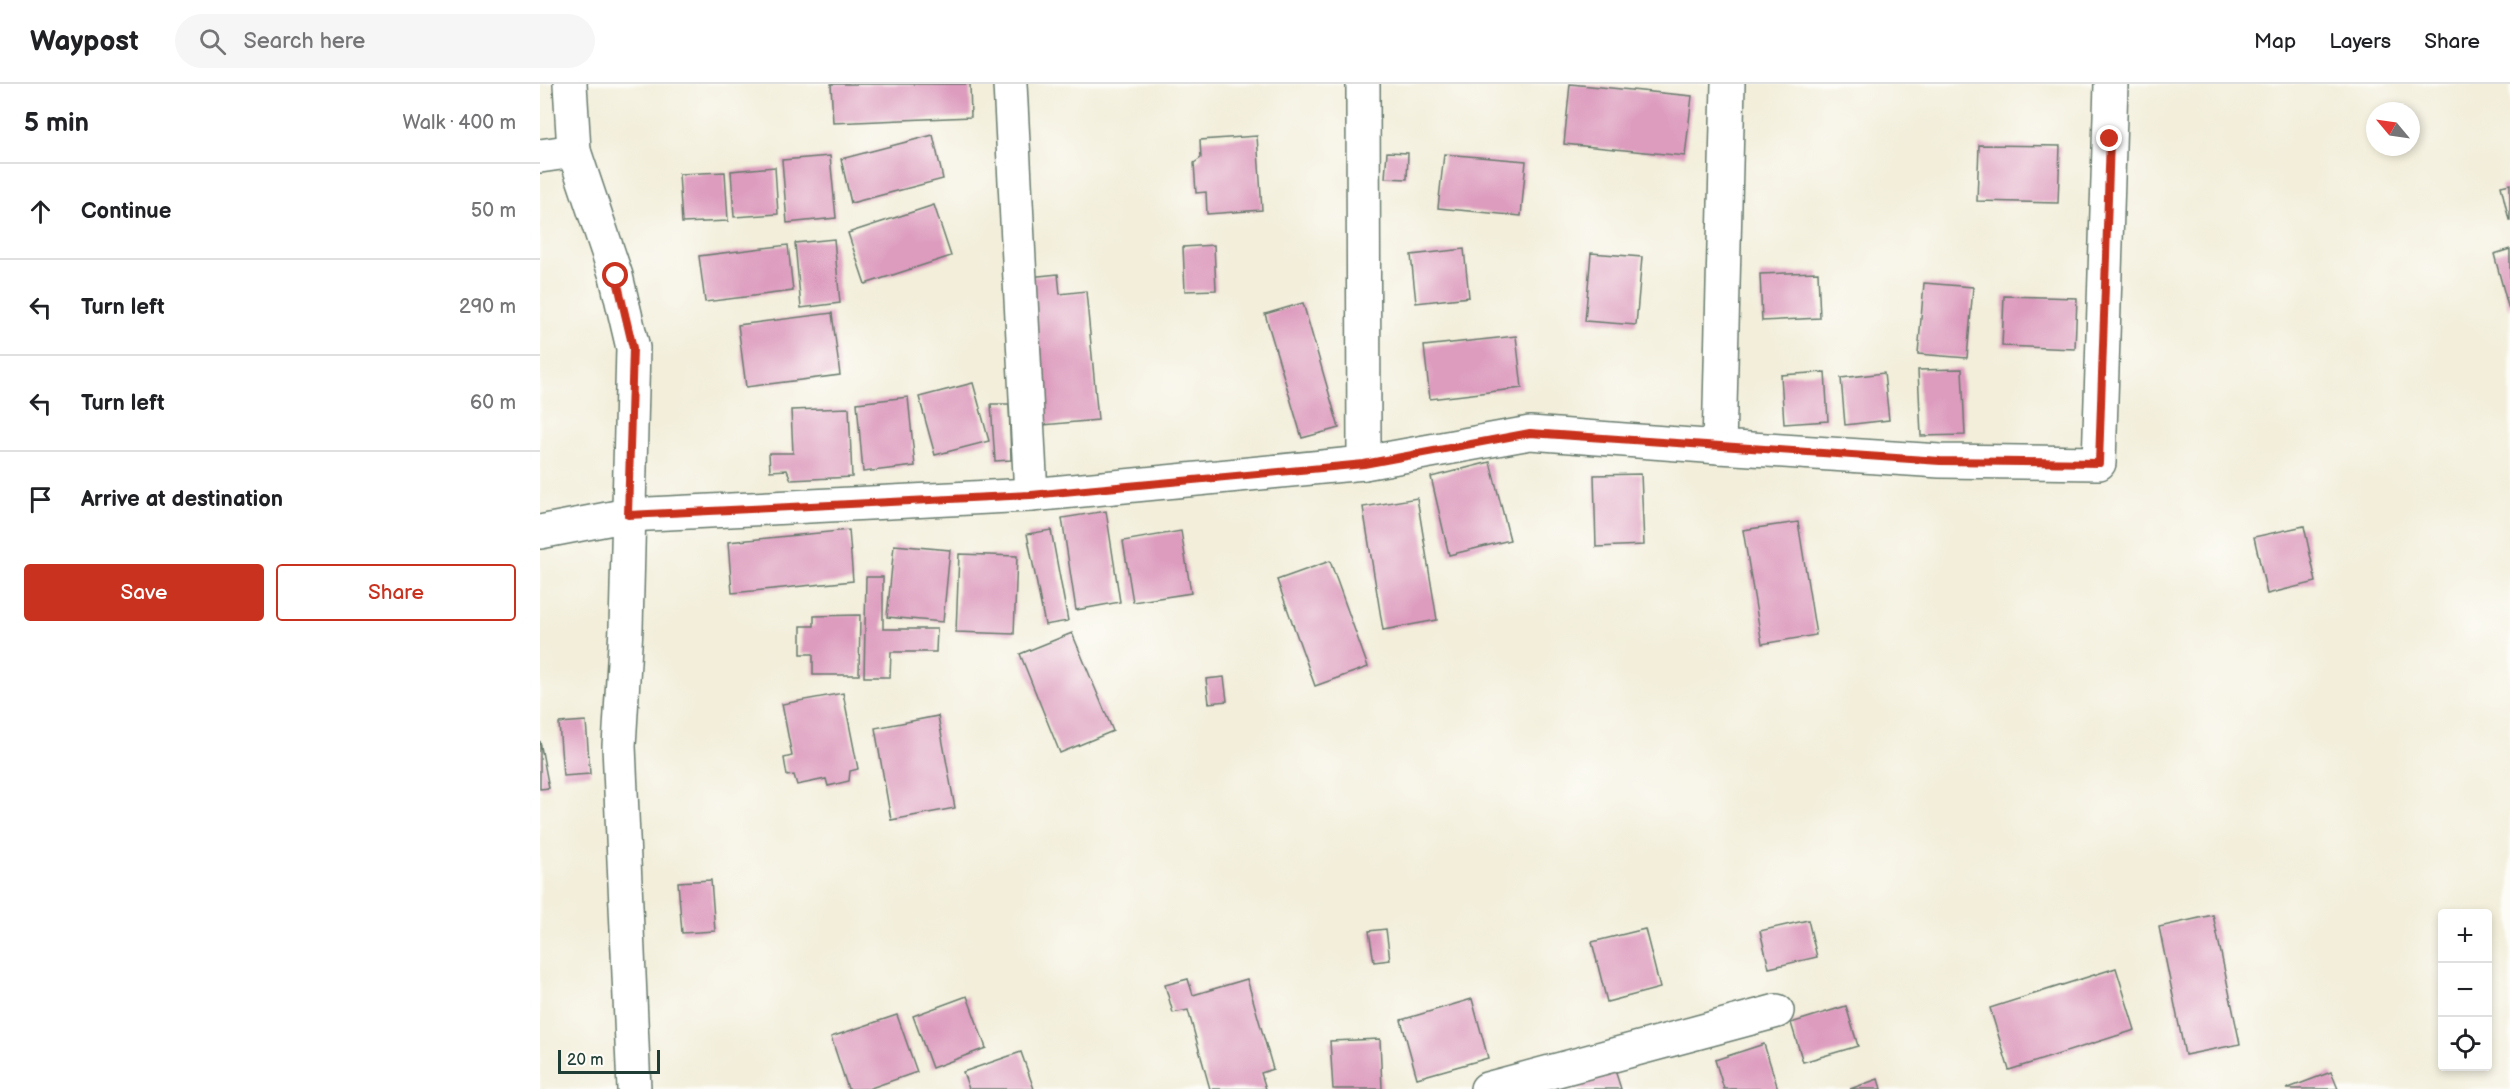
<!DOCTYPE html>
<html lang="en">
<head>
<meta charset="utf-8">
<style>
  body { margin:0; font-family:"Balsamiq Sans",sans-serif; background:#f6f6f6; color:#202124 }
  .controls { position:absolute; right:18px; bottom:18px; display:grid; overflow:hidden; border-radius:6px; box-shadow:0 3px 9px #0003 }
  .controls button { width:54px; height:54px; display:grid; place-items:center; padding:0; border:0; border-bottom:2px solid #e0e0e0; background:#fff; color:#202124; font:30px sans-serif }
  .compass { position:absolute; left:1826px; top:18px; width:54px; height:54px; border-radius:50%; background:#fff; box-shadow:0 3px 9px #0003; rotate:299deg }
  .scale { position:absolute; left:18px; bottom:15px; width:102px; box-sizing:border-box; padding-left:6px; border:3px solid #1f3d34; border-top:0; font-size:16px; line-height:21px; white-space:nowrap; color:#1f3d34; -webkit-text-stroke:4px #fdfcf7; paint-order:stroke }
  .stop { position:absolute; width:18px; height:18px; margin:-14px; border:4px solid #c8321e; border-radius:50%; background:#fff }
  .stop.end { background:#c8321e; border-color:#fff; box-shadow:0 2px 6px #0008 }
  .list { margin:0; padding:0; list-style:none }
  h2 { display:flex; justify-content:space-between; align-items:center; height:78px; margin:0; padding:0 24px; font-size:26px }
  h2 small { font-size:20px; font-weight:400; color:#757577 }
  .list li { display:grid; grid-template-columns:39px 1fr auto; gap:18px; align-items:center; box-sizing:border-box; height:96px; padding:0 24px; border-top:2px solid #e0e0e0 }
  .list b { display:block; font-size:22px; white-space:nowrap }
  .list em { font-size:20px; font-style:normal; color:#757577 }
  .actions { display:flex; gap:12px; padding:18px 24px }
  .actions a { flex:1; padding:14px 0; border:2px solid #c8321e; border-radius:6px; text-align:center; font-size:21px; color:#c8321e }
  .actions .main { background:#c8321e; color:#fff }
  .icon { flex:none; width:33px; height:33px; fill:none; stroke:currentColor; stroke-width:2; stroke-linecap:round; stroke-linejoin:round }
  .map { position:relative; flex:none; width:1970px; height:1005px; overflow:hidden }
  header { display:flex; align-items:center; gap:36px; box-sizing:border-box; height:84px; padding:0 30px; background:#fff; border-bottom:2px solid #e0e0e0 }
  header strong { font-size:28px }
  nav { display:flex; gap:33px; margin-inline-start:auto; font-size:21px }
  .search { width:420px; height:54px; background:#f6f6f6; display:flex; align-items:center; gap:15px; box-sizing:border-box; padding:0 21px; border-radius:33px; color:#757577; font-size:22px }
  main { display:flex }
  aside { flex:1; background:#fff }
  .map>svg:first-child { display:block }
  .building { fill:#dd9bbe }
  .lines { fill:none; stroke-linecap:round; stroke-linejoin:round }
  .minor-casing { stroke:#697b6e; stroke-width:36 }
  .minor { stroke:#fff; stroke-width:33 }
  .route { stroke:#c8321e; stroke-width:8 }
</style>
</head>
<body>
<header>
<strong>Waypost</strong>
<div class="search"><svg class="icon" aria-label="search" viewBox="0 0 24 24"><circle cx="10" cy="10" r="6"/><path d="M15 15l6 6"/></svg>Search here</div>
<nav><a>Map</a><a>Layers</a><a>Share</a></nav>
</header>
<main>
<aside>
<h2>5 min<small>Walk · 400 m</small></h2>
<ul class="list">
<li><svg class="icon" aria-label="ahead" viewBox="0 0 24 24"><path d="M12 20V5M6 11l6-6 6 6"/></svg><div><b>Continue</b></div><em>50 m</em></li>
<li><svg class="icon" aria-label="left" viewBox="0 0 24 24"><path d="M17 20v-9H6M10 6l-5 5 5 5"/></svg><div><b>Turn left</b></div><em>290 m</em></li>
<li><svg class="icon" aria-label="left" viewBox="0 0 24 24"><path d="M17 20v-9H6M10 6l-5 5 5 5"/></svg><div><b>Turn left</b></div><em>60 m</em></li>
<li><svg class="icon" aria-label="arrive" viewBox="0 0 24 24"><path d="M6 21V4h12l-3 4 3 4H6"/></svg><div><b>Arrive at destination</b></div></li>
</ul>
<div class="actions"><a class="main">Save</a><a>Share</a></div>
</aside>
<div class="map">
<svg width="1970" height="1005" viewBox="0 0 1970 1005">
  <rect width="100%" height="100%" fill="#fdfcf7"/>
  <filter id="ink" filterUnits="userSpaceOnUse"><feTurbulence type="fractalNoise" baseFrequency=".0167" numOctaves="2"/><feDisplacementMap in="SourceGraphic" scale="12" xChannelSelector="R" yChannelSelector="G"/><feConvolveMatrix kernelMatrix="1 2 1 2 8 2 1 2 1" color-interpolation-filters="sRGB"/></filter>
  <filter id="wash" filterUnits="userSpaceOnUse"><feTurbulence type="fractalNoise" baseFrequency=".008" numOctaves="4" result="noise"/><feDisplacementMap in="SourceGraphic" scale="24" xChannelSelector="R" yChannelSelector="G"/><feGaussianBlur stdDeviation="1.35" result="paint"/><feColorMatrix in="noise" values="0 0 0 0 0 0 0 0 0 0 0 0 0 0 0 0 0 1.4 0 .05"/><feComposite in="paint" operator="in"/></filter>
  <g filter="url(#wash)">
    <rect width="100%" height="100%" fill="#f2eeda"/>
    <g id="blocks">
      <g class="building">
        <path d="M291,0H430L431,33L293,39Z"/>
        <path d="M1030,0L1152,12L1145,72L1024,60Z"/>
        <path d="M393,51L403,95L311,119L301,75Z"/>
        <path d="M717,52L722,126L667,130L666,108L656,109L654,79L661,74L660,56Z"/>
        <path d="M1439,61L1520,62L1518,119L1437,117Z"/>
        <path d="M847,68L868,69L867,95L845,94Z"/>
        <path d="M904,70L986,77L981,132L898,124Z"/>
        <path d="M290,72L296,134L247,139L242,76Z"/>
        <path d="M235,83L238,130L194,133L191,87Z"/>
        <path d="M185,88L188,137L142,139L139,90Z"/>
        <path d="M1970,100V136H1969L1961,102Z"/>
        <path d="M394,121L411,172L325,200L308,149Z"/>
        <path d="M294,155L300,219L261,224L255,159Z"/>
        <path d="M248,161L253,207L165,218L159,172Z"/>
        <path d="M674,161L676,206L645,207L643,163Z"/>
        <path d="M924,165L929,213L876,219L871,171Z"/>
        <path d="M1970,165V226H1969L1954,170Z"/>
        <path d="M1051,169L1102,173L1096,241L1045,237Z"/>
        <path d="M1278,188L1280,234L1222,237L1220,190Z"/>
        <path d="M518,190L520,210L546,207L558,336L503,341L489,193Z"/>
        <path d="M1384,199L1433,203L1427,274L1378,270Z"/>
        <path d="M1464,212L1537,214L1535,265L1462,262Z"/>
        <path d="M763,219L799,344L762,354L725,230Z"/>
        <path d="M292,229L300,291L206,303L198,241Z"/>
        <path d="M976,252L982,304L890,315L884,262Z"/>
        <path d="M1422,285L1425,351L1381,352L1378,286Z"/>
        <path d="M1285,288L1288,337L1244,340L1241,291Z"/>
        <path d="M1344,289L1349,336L1305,341L1301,294Z"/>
        <path d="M433,299L449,357L395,371L379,313Z"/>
        <path d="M368,313L375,382L323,388L317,319Z"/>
        <path d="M451,320H469L471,376L455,377Z"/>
        <path d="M309,324L312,393L251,396L247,386L230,387L229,369H253L251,326Z"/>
        <path d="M950,378L970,456L909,471L891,393Z"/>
        <path d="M1101,390L1104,461L1056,463L1054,391Z"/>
        <path d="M877,414L897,536L843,546L823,423Z"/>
        <path d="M566,427L580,518L536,526L522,434Z"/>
        <path d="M1258,438L1276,551L1222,560L1203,446Z"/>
        <path d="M1764,442L1776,498L1727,510L1714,453Z"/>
        <path d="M309,446L313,497L192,509L188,458Z"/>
        <path d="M511,446L528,537L505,541L487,450Z"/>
        <path d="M641,447L651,509L593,518L583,457Z"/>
        <path d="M354,461L410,466L403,538L347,533Z"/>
        <path d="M419,470L477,472L474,550L416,548Z"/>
        <path d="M790,477L828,583L775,602L737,496Z"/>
        <path d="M326,493H343V545H397L396,568H351L350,593H324Z"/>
        <path d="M320,531L319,591H273V570H261V542H274V532Z"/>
        <path d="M532,549L573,647L520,669L480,570Z"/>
        <path d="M684,593L687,617L669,619L666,595Z"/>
        <path d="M303,609L318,685L310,687L309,697L288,702L286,695L257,701L254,691L247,692L244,674L252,672L242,620Z"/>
        <path d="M398,632L415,724L351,736L335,644Z"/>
        <path d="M46,637L50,690L23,692L19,639Z"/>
        <path d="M0,657L9,704L0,705Z"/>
        <path d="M171,796L175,847L142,849L138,798Z"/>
        <path d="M1673,831L1700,960L1645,971L1619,843Z"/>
        <path d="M1268,836L1277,873L1229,884L1220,847Z"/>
        <path d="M846,845L850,876L834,878L829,847Z"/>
        <path d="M1105,845L1120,904L1067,918L1052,858Z"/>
        <path d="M1576,884L1595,946L1469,986L1450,924Z"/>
        <path d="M648,895L653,911L707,895L733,985L721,989L726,1005H670L648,926L633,929L625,901Z"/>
        <path d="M427,912L446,964L392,984L373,932Z"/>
        <path d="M932,915L948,974L877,994L861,936Z"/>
        <path d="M1306,922L1318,962L1263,978L1251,939Z"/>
        <path d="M357,931L377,988L328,1005H308L291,953Z"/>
        <path d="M840,955L842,1005H793L790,957Z"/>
        <path d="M1224,960L1238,1005H1184L1175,976Z"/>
        <path d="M481,968L494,1005H429L423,988Z"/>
        <path d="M1074,983L1081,1005H1012L1011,1003Z"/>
        <path d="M1791,988L1798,1005H1746Z"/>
        <path d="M1338,995L1341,1005H1310Z"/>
      </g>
    </g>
  </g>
  <g filter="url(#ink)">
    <use href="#blocks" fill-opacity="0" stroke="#697b6e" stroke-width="1.5"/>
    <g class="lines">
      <defs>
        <g id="minor">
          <path d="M30,0L34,67L76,192L93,264L86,544L79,662L94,1005"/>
          <path d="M470,0L491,411"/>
          <path d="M1188,0L1179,363L1400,377L1559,379L1571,0"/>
          <path d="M0,72L34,67"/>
          <path d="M824,379L990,349L1179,363"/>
          <path d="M0,448L88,431L491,411L824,379L823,0"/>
          <path d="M947,1005L1237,927"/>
        </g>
      </defs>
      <use href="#minor" class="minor-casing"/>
      <use href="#minor" class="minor"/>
    </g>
  </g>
  <g class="lines" filter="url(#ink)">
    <path class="route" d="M76,192L93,264L88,431L491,411L824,380L990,349L1400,377L1559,379L1570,55"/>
  </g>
</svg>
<div class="controls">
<button>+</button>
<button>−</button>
<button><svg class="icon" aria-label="locate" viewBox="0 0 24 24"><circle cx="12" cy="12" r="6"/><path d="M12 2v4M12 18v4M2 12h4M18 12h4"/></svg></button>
</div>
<svg class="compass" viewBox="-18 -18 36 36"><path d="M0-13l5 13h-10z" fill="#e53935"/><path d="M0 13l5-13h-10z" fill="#757577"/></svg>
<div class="scale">20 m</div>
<div class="stop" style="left:76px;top:192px"></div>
<div class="stop end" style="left:1570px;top:55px"></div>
</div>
</main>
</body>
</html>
